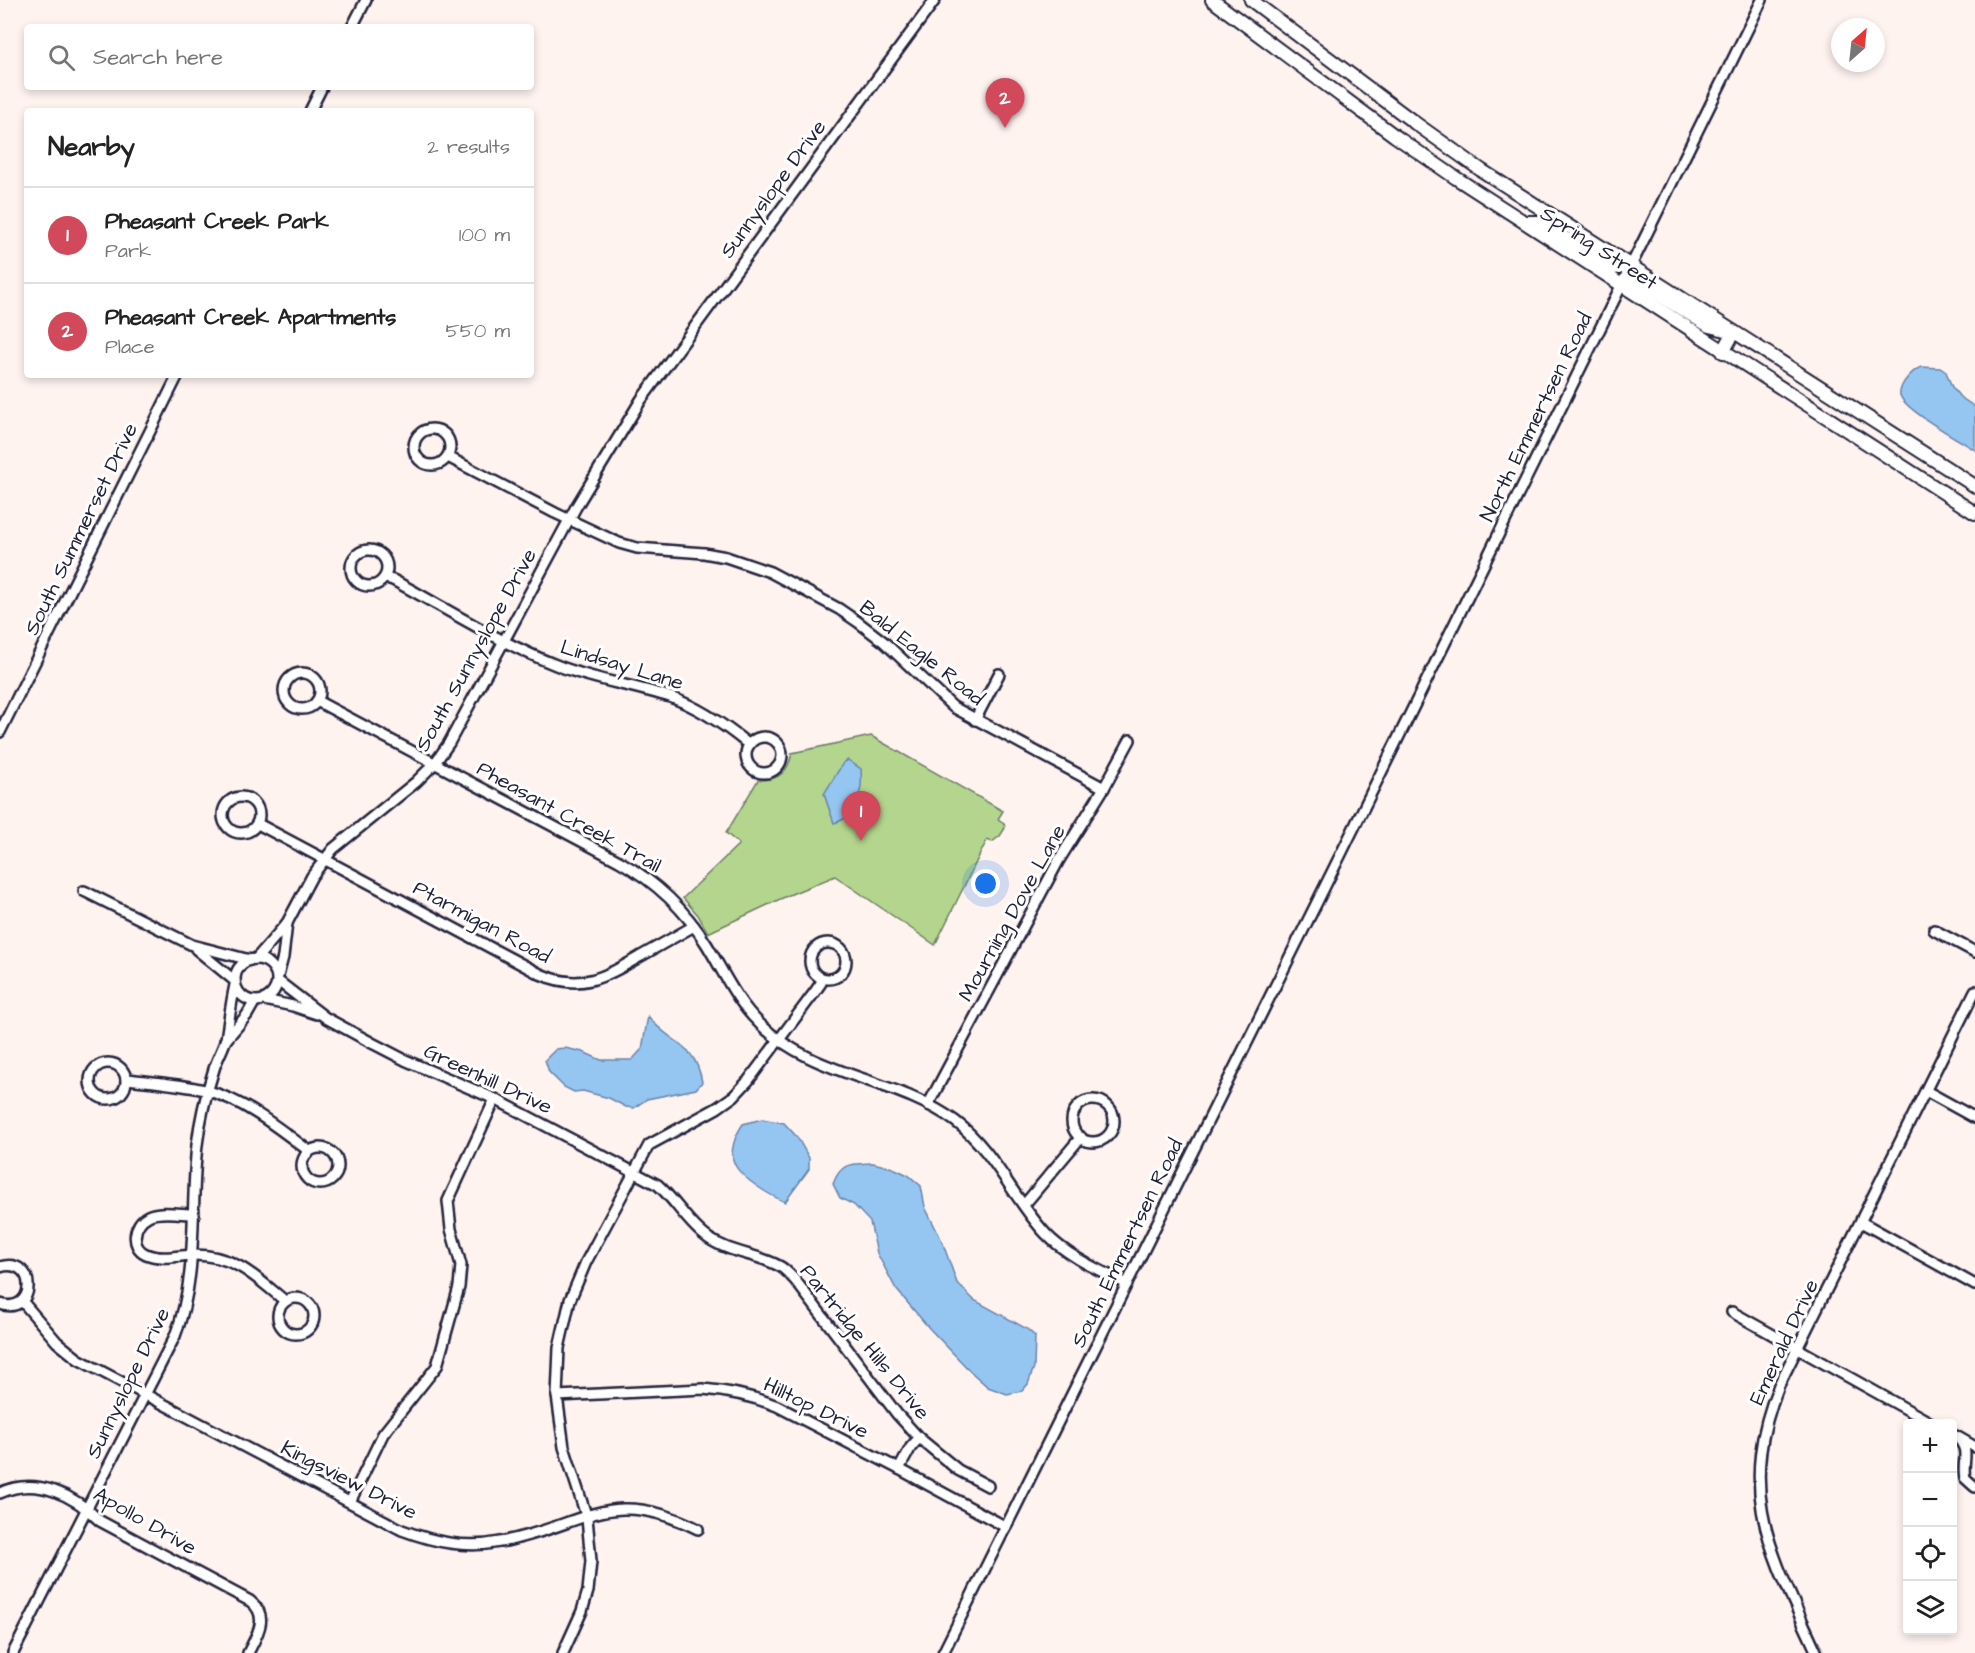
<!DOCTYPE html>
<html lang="en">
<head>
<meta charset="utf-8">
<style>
  body { margin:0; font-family:"Architects Daughter",sans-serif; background:#f2f2f2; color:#222 }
  .controls { position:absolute; right:18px; bottom:18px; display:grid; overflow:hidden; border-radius:6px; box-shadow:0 3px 9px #0003 }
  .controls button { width:54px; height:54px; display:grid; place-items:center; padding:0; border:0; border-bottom:2px solid #e0e0e0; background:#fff; color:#222; font:30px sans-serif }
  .compass { position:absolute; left:1831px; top:18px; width:54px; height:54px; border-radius:50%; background:#fff; box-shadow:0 3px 9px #0003; rotate:27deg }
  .you { position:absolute; left:986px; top:884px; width:21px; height:21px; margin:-15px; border:4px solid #fff; border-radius:50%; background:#1a73e8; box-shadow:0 0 0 9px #1a73e833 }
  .badge { display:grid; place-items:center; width:39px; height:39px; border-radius:50%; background:#d1495b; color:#fff; font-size:20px; font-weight:700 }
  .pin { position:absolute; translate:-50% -50px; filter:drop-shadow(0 2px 3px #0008) }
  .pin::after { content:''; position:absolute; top:32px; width:21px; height:18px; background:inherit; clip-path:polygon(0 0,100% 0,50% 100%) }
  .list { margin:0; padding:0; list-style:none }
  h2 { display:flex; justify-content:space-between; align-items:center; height:78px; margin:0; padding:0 24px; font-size:26px }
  h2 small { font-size:20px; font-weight:400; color:#767676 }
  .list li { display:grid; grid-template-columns:39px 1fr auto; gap:18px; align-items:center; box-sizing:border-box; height:96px; padding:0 24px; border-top:2px solid #e0e0e0 }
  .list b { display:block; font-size:22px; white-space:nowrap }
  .list p { margin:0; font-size:20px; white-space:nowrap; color:#767676 }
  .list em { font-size:20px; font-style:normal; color:#767676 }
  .icon { flex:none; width:33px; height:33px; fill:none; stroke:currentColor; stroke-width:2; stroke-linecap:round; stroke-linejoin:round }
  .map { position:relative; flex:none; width:1975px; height:1653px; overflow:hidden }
  .search { position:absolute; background:#fff; box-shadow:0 3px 9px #0003; left:24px; top:24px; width:510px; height:66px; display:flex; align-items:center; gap:15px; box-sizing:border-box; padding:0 21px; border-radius:6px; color:#767676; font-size:22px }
  .panel { position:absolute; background:#fff; box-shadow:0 3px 9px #0003; left:24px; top:108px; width:510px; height:270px; border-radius:6px }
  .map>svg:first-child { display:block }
  .green { fill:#b4d58e; stroke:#6b7c64; stroke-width:1.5 }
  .water { fill:#95c6f1; stroke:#6784a8; stroke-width:1.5 }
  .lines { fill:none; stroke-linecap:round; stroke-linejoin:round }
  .minor-casing { stroke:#22223b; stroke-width:14 }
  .major-casing { stroke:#22223b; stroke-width:16 }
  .minor { stroke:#fff; stroke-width:9 }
  .major { stroke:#fff; stroke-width:12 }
  .labels { text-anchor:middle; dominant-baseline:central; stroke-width:6; stroke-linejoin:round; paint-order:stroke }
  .street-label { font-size:21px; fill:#22223b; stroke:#fff }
</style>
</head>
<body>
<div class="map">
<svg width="1975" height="1653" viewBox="0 0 1975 1653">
  <rect width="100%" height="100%" fill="#fff3f0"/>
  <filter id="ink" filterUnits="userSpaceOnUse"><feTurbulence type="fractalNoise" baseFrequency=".0167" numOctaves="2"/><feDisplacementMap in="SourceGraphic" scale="12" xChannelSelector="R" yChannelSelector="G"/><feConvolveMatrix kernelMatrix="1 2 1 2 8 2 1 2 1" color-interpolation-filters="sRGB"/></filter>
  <g filter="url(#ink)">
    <path class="green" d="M871,736L1003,811L998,819L1004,823L1005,828L1000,836L992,842L987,840L935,945L835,876L789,895L708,933L698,915L683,898L739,844L726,833L758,780C779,781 788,772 792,753Z"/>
    <g class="water">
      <path d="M1921,367L1940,368L1946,372L1952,387L1960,397L1975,407V450C1960,440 1904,410 1900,395C1899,390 1902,386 1904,382C1909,375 1914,370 1921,367Z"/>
      <path d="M848,760L861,769C863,790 858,817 834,823L824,794L843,763Z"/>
      <path d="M648,1016C669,1044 695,1041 702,1082L696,1089L647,1099L634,1108L626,1107L609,1098L583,1091L574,1092L564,1087L549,1072L545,1060L556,1049L565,1048L583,1052L601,1060H632L642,1049Z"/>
      <path d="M762,1119L784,1123L797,1137L809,1158V1169L785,1202C771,1196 742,1179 735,1165C728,1152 736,1134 743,1124Z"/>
      <path d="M873,1163L893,1168L908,1175L921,1186L925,1207L942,1241L957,1283L974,1300L1027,1329L1035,1336L1034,1367L1028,1384L1022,1391L1007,1394L988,1387L971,1372L929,1328L896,1289L877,1253L870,1222L854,1205L840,1198L833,1184C841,1162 851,1164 873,1163Z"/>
    </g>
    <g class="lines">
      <defs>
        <g id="minor">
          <path d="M352,27L366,0"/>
          <path d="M310,111L322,87"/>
          <circle cx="432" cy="447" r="18"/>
          <path d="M448,457L555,513L619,543L637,548L704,553L726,557L770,572L839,609L858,622L884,642L953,707L1104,788"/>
          <circle cx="369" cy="568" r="18"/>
          <path d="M385,578L393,580C445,608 502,644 556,665C593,680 632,685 670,697C698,707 726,726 748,744"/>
          <circle cx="302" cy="691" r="18"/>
          <path d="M317,701L619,861C656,882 685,909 707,945C724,973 737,1002 760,1024C814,1077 896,1078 955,1121C995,1151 1013,1199 1046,1234C1068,1257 1099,1270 1127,1284"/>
          <path d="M975,720L999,674"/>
          <path d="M0,732L178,375"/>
          <circle cx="764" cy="755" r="18"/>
          <circle cx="241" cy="815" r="18"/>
          <path d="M258,824L540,974C581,992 605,977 641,956C659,946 676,936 694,926"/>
          <path d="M84,891L192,945L250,960"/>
          <path d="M1934,930L1975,952"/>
          <circle cx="828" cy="961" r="18"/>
          <path d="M196,949L235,981"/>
          <circle cx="256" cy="980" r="21"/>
          <path d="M256,959L287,923L312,876L333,849L416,782L435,763L449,743L576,507L641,400L935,0"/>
          <path d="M278,976L283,957L287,923"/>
          <path d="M278,981L326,1018L372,1043L405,1060L495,1099L658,1185C676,1201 688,1224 708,1238C731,1254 759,1254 781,1267C786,1270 791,1276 795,1280L897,1414L919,1438L911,1447L899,1469"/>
          <path d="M264,1000L293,1006L317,1014"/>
          <path d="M225,1041L247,1015L255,1001"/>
          <circle cx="108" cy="1081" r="18"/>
          <path d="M127,1079C153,1082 179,1084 205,1090C244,1100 277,1127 309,1151"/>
          <path d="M1926,1091L1975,1118"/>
          <circle cx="1093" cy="1121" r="21"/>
          <path d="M928,1105L1059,860L1104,788L1130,740"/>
          <circle cx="320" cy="1166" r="18"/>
          <path d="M1024,1205L1081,1137"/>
          <path d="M194,1214C181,1214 159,1210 148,1216C133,1224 130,1247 146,1254C160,1260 177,1256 192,1255C233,1254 255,1276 285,1301"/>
          <path d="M1861,1222L1975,1285"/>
          <path d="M0,1267C38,1256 37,1316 0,1304"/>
          <circle cx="296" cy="1316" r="18"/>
          <path d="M22,1301L57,1342L78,1359L402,1530C434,1542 466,1549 500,1542C584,1527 608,1484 698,1529"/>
          <path d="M1732,1312L1933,1424"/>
          <path d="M557,1396L703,1389C729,1391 752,1396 777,1406L899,1469L1006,1527"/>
          <path d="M919,1438L958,1470L988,1486"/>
          <path d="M1975,1447L1956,1436C1972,1452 1961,1460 1965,1478L1975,1487"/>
          <path d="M0,1493C36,1476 74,1495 100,1521L250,1601C270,1616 257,1635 248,1653"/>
          <path d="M350,1502L383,1434L437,1366L459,1287L461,1265L451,1229L448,1201L495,1099"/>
          <path d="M13,1653L175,1336C199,1275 190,1209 197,1145C200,1119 206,1094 214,1069C217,1059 223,1049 226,1039C229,1021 231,1003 235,985"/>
          <path d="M563,1653L582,1611L588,1591L591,1561L587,1518L564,1447L557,1396L559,1348L570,1300L586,1262L649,1145L717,1108L734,1096L748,1081L814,993L821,983V978"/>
          <path d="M943,1653L1341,854L1762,0"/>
          <path d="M1817,1653C1772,1554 1735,1494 1779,1385L1975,991"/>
        </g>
        <g id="major">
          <path d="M1212,0L1395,136L1456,178L1975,513"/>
          <path d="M1251,0L1415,123L1481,170L1975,486"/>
          <path d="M1525,222H1539L1613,268L1631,266"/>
          <path d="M1621,286L1630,283L1642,285L1709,326L1734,332L1723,352"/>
        </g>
      </defs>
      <use href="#minor" class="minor-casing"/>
      <use href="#major" class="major-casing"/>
      <use href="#minor" class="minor"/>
      <use href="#major" class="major"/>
    </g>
  </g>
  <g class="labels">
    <g class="street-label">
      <text transform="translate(773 189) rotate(-54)">Sunnyslope Drive</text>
      <text transform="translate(1599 248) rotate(33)">Spring Street</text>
      <text transform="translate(1536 417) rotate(-64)">North Emmertsen Road</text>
      <text transform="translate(81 529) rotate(-64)">South Summerset Drive</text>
      <text transform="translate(476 650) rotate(-61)">South Sunnyslope Drive</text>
      <text transform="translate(922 653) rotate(39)">Bald Eagle Road</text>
      <text transform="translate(622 665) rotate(17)">Lindsay Lane</text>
      <text transform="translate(569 817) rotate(29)">Pheasant Creek Trail</text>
      <text transform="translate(1012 913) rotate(-61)">Mourning Dove Lane</text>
      <text transform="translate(482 922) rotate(28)">Ptarmigan Road</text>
      <text transform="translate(488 1079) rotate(25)">Greenhill Drive</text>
      <text transform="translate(1127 1243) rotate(-64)">South Emmertsen Road</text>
      <text transform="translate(865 1342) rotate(51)">Partridge Hills Drive</text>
      <text transform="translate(1784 1342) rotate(-65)">Emerald Drive</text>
      <text transform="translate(128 1383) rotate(-64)">Sunnyslope Drive</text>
      <text transform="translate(816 1408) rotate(26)">Hilltop Drive</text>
      <text transform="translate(349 1480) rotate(27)">Kingsview Drive</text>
      <text transform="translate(145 1521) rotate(30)">Apollo Drive</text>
    </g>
  </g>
</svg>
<div class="controls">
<button>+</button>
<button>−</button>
<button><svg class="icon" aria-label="locate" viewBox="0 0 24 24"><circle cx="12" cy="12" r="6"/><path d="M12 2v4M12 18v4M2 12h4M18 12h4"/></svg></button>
<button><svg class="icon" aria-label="layers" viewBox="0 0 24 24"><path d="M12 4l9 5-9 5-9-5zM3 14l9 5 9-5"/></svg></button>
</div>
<svg class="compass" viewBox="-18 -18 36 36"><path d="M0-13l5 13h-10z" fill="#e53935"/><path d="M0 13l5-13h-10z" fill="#767676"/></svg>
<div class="you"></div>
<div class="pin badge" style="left:861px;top:841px">1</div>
<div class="pin badge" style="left:1005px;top:128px">2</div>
<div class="search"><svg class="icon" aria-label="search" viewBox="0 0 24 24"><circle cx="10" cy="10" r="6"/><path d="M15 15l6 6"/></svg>Search here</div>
<section class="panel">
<h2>Nearby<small>2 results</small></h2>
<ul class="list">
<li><span class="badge">1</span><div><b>Pheasant Creek Park</b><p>Park</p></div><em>100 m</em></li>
<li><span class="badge">2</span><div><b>Pheasant Creek Apartments</b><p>Place</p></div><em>550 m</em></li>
</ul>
</section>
</div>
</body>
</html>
